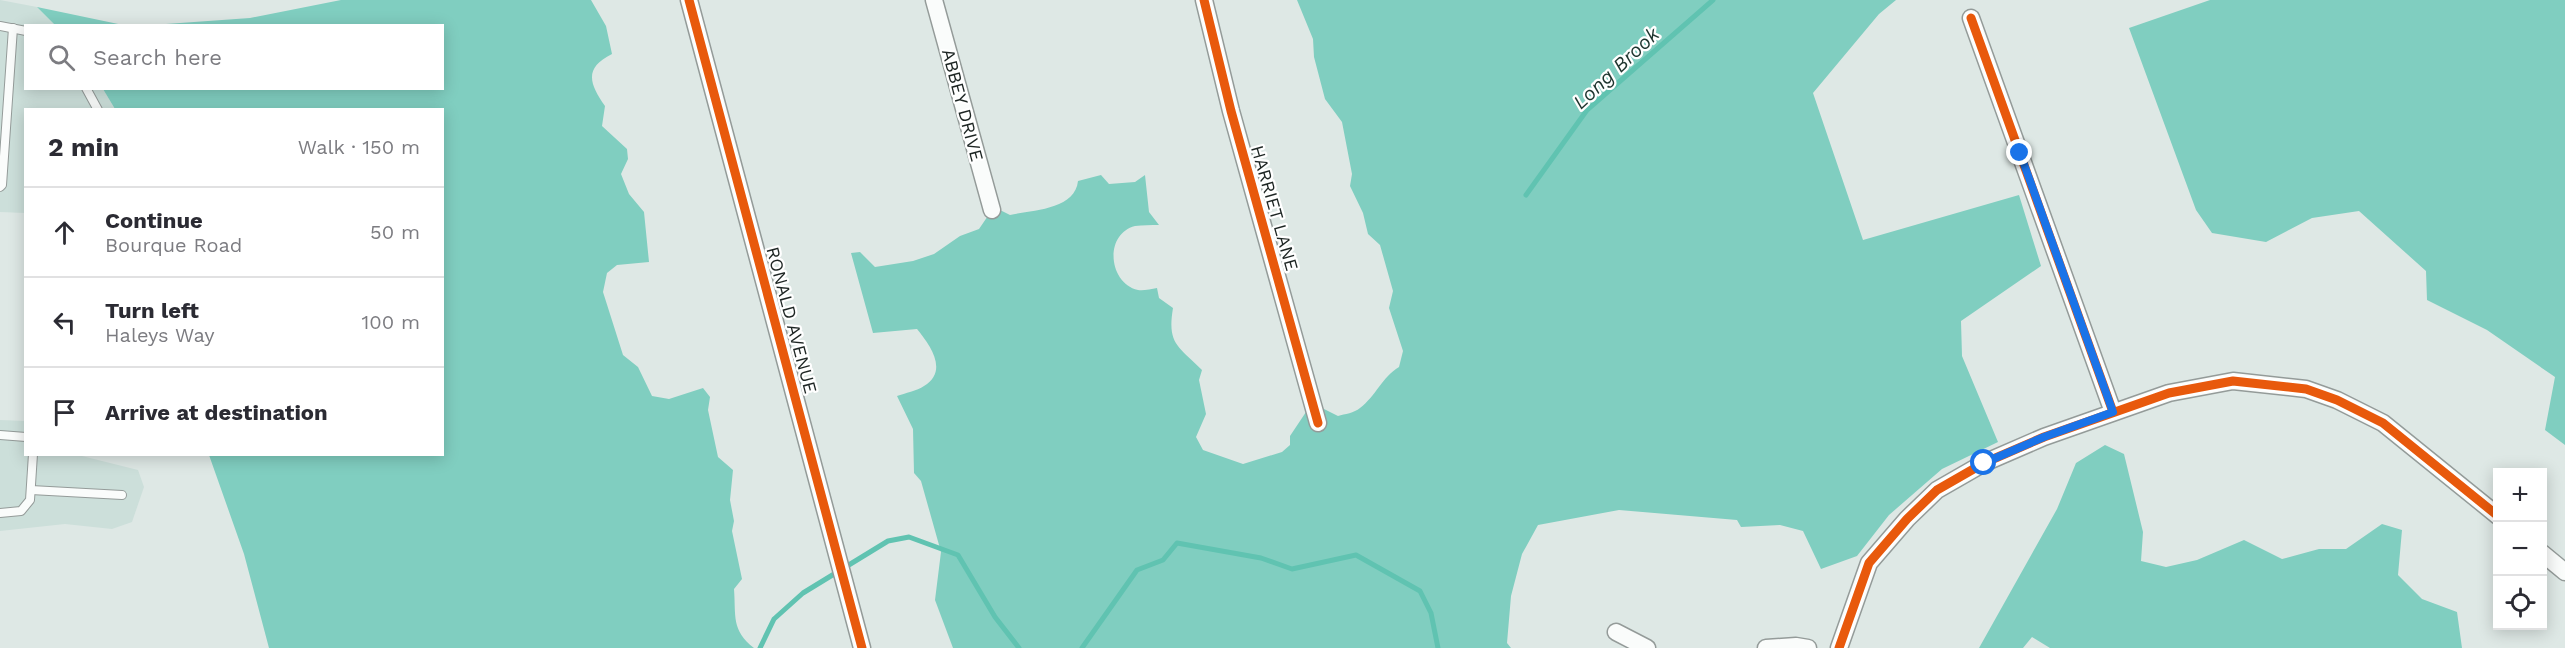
<!DOCTYPE html>
<html lang="en">
<head>
<meta charset="utf-8">
<style>
  body { margin:0; font-family:"Work Sans",sans-serif; background:#f2f2f3; color:#2b2b33 }
  .controls { position:absolute; right:18px; bottom:18px; display:grid; overflow:hidden; border-radius:0px; box-shadow:0 3px 15px #0003 }
  .controls button { width:54px; height:54px; display:grid; place-items:center; padding:0; border:0; border-bottom:2px solid #e1e1e2; background:#fff; color:#2b2b33; font:30px sans-serif }
  .stop { position:absolute; width:18px; height:18px; margin:-14px; border:4px solid #1a73e8; border-radius:50%; background:#fff }
  .stop.end { background:#1a73e8; border-color:#fff; box-shadow:0 2px 6px #0008 }
  .list { margin:0; padding:0; list-style:none }
  h2 { display:flex; justify-content:space-between; align-items:center; height:78px; margin:0; padding:0 24px; font-size:26px }
  h2 small { font-size:20px; font-weight:400; color:#7c7c81 }
  .list li { display:grid; grid-template-columns:39px 1fr auto; gap:18px; align-items:center; box-sizing:border-box; height:90px; padding:0 24px; border-top:2px solid #e1e1e2 }
  .list b { display:block; font-size:22px; white-space:nowrap }
  .list p { margin:0; font-size:20px; white-space:nowrap; color:#7c7c81 }
  .list em { font-size:20px; font-style:normal; color:#7c7c81 }
  .icon { flex:none; width:33px; height:33px; fill:none; stroke:currentColor; stroke-width:2; stroke-linecap:round; stroke-linejoin:round }
  .map { position:relative; flex:none; width:2565px; height:648px; overflow:hidden }
  .search { position:absolute; background:#fff; box-shadow:0 3px 15px #0003; left:24px; top:24px; width:420px; height:66px; display:flex; align-items:center; gap:15px; box-sizing:border-box; padding:0 21px; border-radius:0px; color:#7c7c81; font-size:22px }
  .panel { position:absolute; background:#fff; box-shadow:0 3px 15px #0003; left:24px; top:108px; width:420px; height:348px; border-radius:0px }
  .map>svg:first-child { display:block }
  .built { fill:#ccdfda }
  .forest { fill:#80cec0 }
  .lines { fill:none; stroke-linecap:round; stroke-linejoin:round }
  .stream { stroke:#60c3b1; stroke-width:5 }
  .lane-casing { stroke:#949b99; stroke-width:10 }
  .street-casing { stroke:#949b99; stroke-width:19 }
  .lane { stroke:#fafcfb; stroke-width:8 }
  .street { stroke:#fafcfb; stroke-width:16 }
  .cycleway-casing { stroke:#fff; stroke-width:13 }
  .cycleway { stroke:#e8590c; stroke-width:9 }
  .route { stroke:#1a73e8; stroke-width:8 }
  .labels { text-anchor:middle; dominant-baseline:central; stroke-width:4.5; stroke-linejoin:round; paint-order:stroke }
  .street-label { font-size:18px; fill:#1d2523; stroke:#fff }
  .water-label { font-size:20px; font-style:italic; fill:#1e342e; stroke:#fff }
</style>
</head>
<body>
<div class="map">
<svg width="2565" height="648" viewBox="0 0 2565 648">
  <rect width="100%" height="100%" fill="#dee8e5"/>
  <g class="built">
    <path d="M0,0L37,7L55,25L26,26V88L103,89L115,109L26,110L25,213L0,212Z"/>
    <path d="M0,420L25,421L26,454L78,455L138,470L144,487L132,522L112,529L65,524L0,531Z"/>
  </g>
  <g class="forest">
    <path d="M341,0H591L606,26L612,54C584,68 589,83 605,106L602,126L627,149L628,159L621,174L629,194L644,212L649,262L617,265L607,273L603,292L623,355L638,367L652,396L669,399L703,388L710,397L708,410L718,457L733,470L730,500L734,521L732,531L742,579L734,589C736,616 731,630 754,648H269L244,554L209,455L442,454V110L115,109L103,89L442,88V26L152,25L250,18Z"/>
    <path d="M1297,0H1896L1879,14L1813,93L1863,240L2019,195L2041,266L1961,321L1962,356L1998,442L1942,469L1889,515L1857,556L1821,569L1803,531L1780,525L1741,527L1737,520L1619,510L1538,525L1522,554L1511,596L1507,643L1511,648H953L935,600L941,552L921,481L914,473L913,429L897,396C905,393 917,391 924,386C949,371 930,345 917,329L873,333L851,253L860,252L875,267L913,261L934,254L960,236L979,229L994,207L1010,215C1032,210 1075,210 1078,181L1101,175L1109,184L1135,182L1145,175L1149,212L1159,225C1151,225 1143,225 1135,226C1104,234 1108,283 1138,290C1143,291 1151,289 1157,288L1159,298L1173,308C1167,344 1178,346 1202,370L1199,380L1206,414L1196,437L1203,450L1243,464L1282,452L1290,445V436L1312,403L1338,416C1345,414 1354,413 1360,408C1376,396 1382,377 1399,367L1403,351L1389,308L1393,291L1380,245L1368,234L1363,213L1350,186L1352,174L1342,122L1325,99L1314,57L1313,39Z"/>
    <path d="M2210,0H2565V445L2545,430L2555,377L2487,330L2427,300L2426,271L2359,211L2312,218L2266,242L2212,233L2196,210L2129,28Z"/>
    <path d="M37,7L123,25H55Z"/>
    <path d="M2105,445L2124,454L2143,532L2141,561L2166,567L2197,560L2244,540L2282,559L2319,549H2346L2382,524L2402,530L2398,575L2422,599L2457,612L2462,648H2050L2032,637L2023,648H1979L2057,509L2076,463Z"/>
  </g>
  <g class="lines">
    <g class="stream">
      <path d="M1526,195L1587,110L1713,0"/>
      <path d="M760,648L774,619L803,593L888,541L909,537L958,555L995,617L1019,648"/>
      <path d="M1082,648L1137,570L1163,560L1177,543L1261,558L1292,569L1356,555L1420,591L1431,613L1438,648"/>
    </g>
    <defs>
      <g id="lane">
        <path d="M0,26L26,31"/>
        <path d="M86,88L98,110"/>
        <path d="M0,187L2,185L13,28"/>
        <path d="M0,435L26,437"/>
        <path d="M31,490L122,495"/>
        <path d="M0,513L21,511L30,500L33,454"/>
      </g>
      <g id="street">
        <path d="M689,0L862,648"/>
        <path d="M934,0L992,210"/>
        <path d="M1204,0L1231,111L1318,423"/>
        <path d="M1971,18L2113,412"/>
        <path d="M2542,553L2565,572"/>
        <path d="M1616,632L1647,648"/>
        <path d="M1766,648L1796,646L1808,648"/>
        <path d="M1839,648L1869,563L1907,519L1937,490L1984,463L2044,437L2169,393L2233,381L2306,389L2337,400L2383,423L2498,516"/>
      </g>
    </defs>
    <use href="#lane" class="lane-casing"/>
    <use href="#street" class="street-casing"/>
    <use href="#lane" class="lane"/>
    <use href="#street" class="street"/>
    <defs>
      <g id="cycleway">
        <path d="M689,0L862,648"/>
        <path d="M1204,0L1231,111L1318,423"/>
        <path d="M1971,18L2113,412"/>
        <path d="M1839,648L1869,563L1907,519L1937,490L1984,463L2044,437L2169,393L2233,381L2306,389L2337,400L2383,423L2498,516"/>
      </g>
    </defs>
    <use href="#cycleway" class="cycleway-casing"/>
    <use href="#cycleway" class="cycleway"/>
  </g>
  <g class="lines">
    <path class="route" d="M1984,463L2044,437L2113,412L2020,153"/>
  </g>
  <g class="labels">
    <g class="street-label">
      <text transform="translate(963 105) rotate(75)">ABBEY DRIVE</text>
      <text transform="translate(1275 208) rotate(74)">HARRIET LANE</text>
      <text transform="translate(792 320) rotate(75)">RONALD AVENUE</text>
    </g>
    <g class="water-label">
      <text transform="translate(1616 68) rotate(-43)">Long Brook</text>
    </g>
  </g>
</svg>
<div class="controls">
<button>+</button>
<button>−</button>
<button><svg class="icon" aria-label="locate" viewBox="0 0 24 24"><circle cx="12" cy="12" r="6"/><path d="M12 2v4M12 18v4M2 12h4M18 12h4"/></svg></button>
</div>
<div class="stop" style="left:1984px;top:463px"></div>
<div class="stop end" style="left:2020px;top:153px"></div>
<div class="search"><svg class="icon" aria-label="search" viewBox="0 0 24 24"><circle cx="10" cy="10" r="6"/><path d="M15 15l6 6"/></svg>Search here</div>
<section class="panel">
<h2>2 min<small>Walk · 150 m</small></h2>
<ul class="list">
<li><svg class="icon" aria-label="ahead" viewBox="0 0 24 24"><path d="M12 20V5M6 11l6-6 6 6"/></svg><div><b>Continue</b><p>Bourque Road</p></div><em>50 m</em></li>
<li><svg class="icon" aria-label="left" viewBox="0 0 24 24"><path d="M17 20v-9H6M10 6l-5 5 5 5"/></svg><div><b>Turn left</b><p>Haleys Way</p></div><em>100 m</em></li>
<li><svg class="icon" aria-label="arrive" viewBox="0 0 24 24"><path d="M6 21V4h12l-3 4 3 4H6"/></svg><div><b>Arrive at destination</b></div></li>
</ul>
</section>
</div>
</body>
</html>
